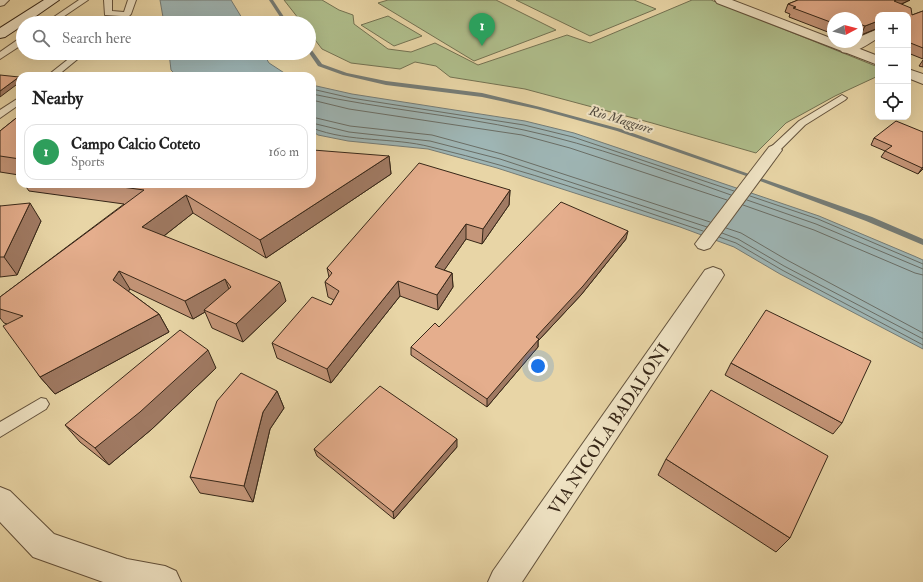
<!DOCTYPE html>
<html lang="en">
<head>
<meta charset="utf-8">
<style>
  body { margin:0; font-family:"IM FELL Double Pica",serif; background:#f6f6f6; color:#222 }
  .controls { position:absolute; right:12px; top:12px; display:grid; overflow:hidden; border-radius:8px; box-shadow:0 4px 16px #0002 }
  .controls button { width:36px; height:36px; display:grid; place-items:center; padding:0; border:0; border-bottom:1px solid #e0e0e0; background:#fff; color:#222; font:20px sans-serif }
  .compass { position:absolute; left:827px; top:12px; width:36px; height:36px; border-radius:50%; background:#fff; box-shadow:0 4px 16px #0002; rotate:83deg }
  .you { position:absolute; left:538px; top:366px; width:14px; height:14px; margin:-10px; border:3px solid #fff; border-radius:50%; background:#1a73e8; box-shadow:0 0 0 6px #1a73e833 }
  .badge { display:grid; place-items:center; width:26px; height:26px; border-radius:50%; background:#db2777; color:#fff; font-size:13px; font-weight:700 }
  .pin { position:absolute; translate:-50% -33px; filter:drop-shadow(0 1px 2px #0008) }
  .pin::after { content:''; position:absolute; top:21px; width:14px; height:12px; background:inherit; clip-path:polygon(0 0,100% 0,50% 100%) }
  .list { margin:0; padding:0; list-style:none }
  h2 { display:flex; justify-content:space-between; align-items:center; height:52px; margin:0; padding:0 16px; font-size:17px }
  h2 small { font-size:13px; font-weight:400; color:#767676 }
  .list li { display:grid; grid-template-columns:26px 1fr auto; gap:12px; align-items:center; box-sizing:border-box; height:56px; margin:0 8px 8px; padding:0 8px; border:1px solid #e0e0e0; border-radius:12px }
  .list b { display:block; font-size:15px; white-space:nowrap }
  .list p { margin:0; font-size:13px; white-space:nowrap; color:#767676 }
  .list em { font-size:13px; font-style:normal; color:#767676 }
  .icon { flex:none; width:22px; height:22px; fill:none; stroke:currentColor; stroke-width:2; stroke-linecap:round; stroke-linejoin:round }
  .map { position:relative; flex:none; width:923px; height:582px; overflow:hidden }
  .search { position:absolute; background:#fff; box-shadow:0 4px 16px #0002; left:16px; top:16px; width:300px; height:44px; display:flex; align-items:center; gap:10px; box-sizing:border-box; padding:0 14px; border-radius:22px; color:#767676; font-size:15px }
  .panel { position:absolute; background:#fff; box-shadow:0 4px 16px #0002; left:16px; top:72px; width:300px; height:116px; border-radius:12px }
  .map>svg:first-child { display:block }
  .green { fill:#afbe8c; stroke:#737252 }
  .water { fill:#9eb5b4; stroke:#757c76 }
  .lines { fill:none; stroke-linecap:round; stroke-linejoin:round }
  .shore { stroke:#6a6e66; stroke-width:1 }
  .stream { fill:#757c76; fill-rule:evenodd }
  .service-casing { stroke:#63523c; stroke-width:2 }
  .pedestrian-casing { stroke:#63523c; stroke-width:2 }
  .minor-casing { stroke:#63523c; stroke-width:2 }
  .tertiary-casing { stroke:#63523c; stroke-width:2 }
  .secondary-casing { stroke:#372718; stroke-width:2 }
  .service { fill:#f0e4c5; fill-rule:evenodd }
  .pedestrian { fill:#f0e4c5; fill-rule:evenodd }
  .minor { fill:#f0e4c5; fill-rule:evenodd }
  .tertiary { fill:#f0e4c5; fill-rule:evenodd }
  .secondary { fill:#f0e4c5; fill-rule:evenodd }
  .wall { fill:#c59679; stroke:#372718 }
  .shaded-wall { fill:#a07a63; stroke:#372718 }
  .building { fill:#e5ae8d; stroke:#372718 }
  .labels { text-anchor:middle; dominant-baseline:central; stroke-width:4; stroke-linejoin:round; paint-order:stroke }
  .far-water-label { font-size:13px; font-style:italic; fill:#514a3f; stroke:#f0e4c5 }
  .near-street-label { font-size:17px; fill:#372718; stroke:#f0e4c5 }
</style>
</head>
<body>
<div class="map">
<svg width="923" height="582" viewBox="0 0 923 582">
  <rect width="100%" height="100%" fill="#e8d5a6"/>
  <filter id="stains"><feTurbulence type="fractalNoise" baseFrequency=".005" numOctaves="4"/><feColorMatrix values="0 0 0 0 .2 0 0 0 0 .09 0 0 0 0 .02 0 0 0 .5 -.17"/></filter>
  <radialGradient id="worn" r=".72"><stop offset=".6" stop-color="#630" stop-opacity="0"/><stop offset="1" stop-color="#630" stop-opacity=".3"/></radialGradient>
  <g class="green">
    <path d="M284,0H322L339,10L353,15L354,24L388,49L411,52L435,43L478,65L567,35L590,43L692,0H711L878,67V76L835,96L786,123L756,153L652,123L525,89L450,77L436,66L415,62L400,69L351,63L322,49L309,32V23H302Z"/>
    <path d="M388,0H496L556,30L474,61L378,3Z"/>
    <path d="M516,0H634L656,9L590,36Z"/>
    <path d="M388,16L422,36L394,46L361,25Z"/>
  </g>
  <g class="water">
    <path d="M160,0H231L245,23H164Z"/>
    <path d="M169,53H263L269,63L289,76H177L171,70Z"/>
    <path d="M312,85L352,94L525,121L574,133L819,216L914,256L923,260V349L780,274L734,247L680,227L497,168L428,149L348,141L318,135L312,131Z"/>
  </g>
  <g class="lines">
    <g class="shore">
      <path d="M312,89L351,98L524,125L573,137L734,191"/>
      <path d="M312,94C382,109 454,115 524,130C594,145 663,171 731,195"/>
      <path d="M312,100L349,109L522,135L570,148L727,200"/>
      <path d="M312,117L350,126L432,135L502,154L710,222"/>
      <path d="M312,123L349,132L430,141L500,159L707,227"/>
      <path d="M312,128C351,143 393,137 431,147C524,169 613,201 703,231"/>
      <path d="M750,196L818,219L923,264"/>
      <path d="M747,200L816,224L923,269"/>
      <path d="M743,205L814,230L915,273L923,275"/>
      <path d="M726,228L741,233L787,260L923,333"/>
      <path d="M722,233L738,239L784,266L923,339"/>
      <path d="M719,237L736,243L782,270L923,345"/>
    </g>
    <g class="stream">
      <path d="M269,0H273L288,23H284Z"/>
      <path d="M309,48L311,49L322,64L347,73L386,81L482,93L540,107L621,129L872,217L923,239V245L866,221L752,178L617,131L537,109L482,97L386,85L343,75L318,66L309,53Z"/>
    </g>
    <defs>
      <g id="service">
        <path d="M79,0H88L54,23H45Z"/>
        <path d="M104,0H112V11L124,12L128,0H136L131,14L122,23H114L121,16L105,15Z"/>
        <path d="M20,38H23V44L0,59V52Z"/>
        <path d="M76,53H85L57,76H47Z"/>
        <path d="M842,95L847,98L845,100L805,125L778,152H770L769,150L770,148L799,121Z"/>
        <path d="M20,97V104L0,118V110Z"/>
        <path d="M41,398L46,399L49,404L46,409L0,437V422Z"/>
      </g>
      <path id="pedestrian" d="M774,145L779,147L782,150L710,248L704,250L698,248L695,244L698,240L769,147Z"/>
      <g id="minor">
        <path d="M0,0H9L4,5L0,6Z"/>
        <path d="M878,29V38C868,44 854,55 842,52L840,49C844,43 850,42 857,42V38Z"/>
        <path d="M713,267L721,270L724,275L721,280L522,582H488L493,571L705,270Z"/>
        <path d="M0,487L10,491L54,534L127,559L165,566L176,571L181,582H103L33,557L0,522Z"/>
      </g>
      <g id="tertiary">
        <path d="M715,0H732L833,39V42H842L878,56V65L717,3Z"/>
        <path d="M908,69L923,74V84L908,78Z"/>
      </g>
      <path id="secondary" d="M44,0H59L26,23H23V25L5,37L0,38V28Z"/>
    </defs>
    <use href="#service" class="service-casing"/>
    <use href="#pedestrian" class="pedestrian-casing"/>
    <use href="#minor" class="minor-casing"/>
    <use href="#tertiary" class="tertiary-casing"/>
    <use href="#secondary" class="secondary-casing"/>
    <use href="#service" class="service"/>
    <use href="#pedestrian" class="pedestrian"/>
    <use href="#minor" class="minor"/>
    <use href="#tertiary" class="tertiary"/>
    <use href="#secondary" class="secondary"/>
  </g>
  <g class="wall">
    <path d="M798,0H910L902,4L912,15L923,11V59L908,53V15H878V28L861,35L857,33V18H833V34L789,17L790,14L785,12L788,4Z"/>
    <path d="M923,60V67L919,66Z"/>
    <path d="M20,115V177L19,175L0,172V131Z"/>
    <path d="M923,132V169L918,174L881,157L885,151L871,145L874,138Z"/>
    <path d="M389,156L391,174L266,258L193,213L164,236L286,301L243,342L212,328L205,312L193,319L130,289L128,291L159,314L169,332L55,394L40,377L7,324L4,323L0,318V297L124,204L29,191L24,184H312Z"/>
    <path d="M510,190L509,205L482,244L466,239L444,270L452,273L453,287L438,310L400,296L331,383L277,358L272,343L331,305L334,300L328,297L325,282L329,277L327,268Z"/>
    <path d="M0,206L41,221L17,275L0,277Z"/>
    <path d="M626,239L581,295L538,341V347L487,407L411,355V347Z"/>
    <path d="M731,363L842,423L833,434L725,375Z"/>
    <path d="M216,368L152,429L109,465L80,442L65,425Z"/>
    <path d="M277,391L284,408L270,429L253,502L200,493L190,477Z"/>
    <path d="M457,447L394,519L317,456L314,449Z"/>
    <path d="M666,459L790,538L776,552L658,475Z"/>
  </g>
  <g class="shaded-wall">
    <path d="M896,0H910L890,9L894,1Z"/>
    <path d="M878,21V28L861,35L865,26Z"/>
    <path d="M19,77L20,79V82L0,97V91Z"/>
    <path d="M389,156L391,174L266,258L260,240Z"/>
    <path d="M923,167V169L918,174L922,168Z"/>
    <path d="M510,190L509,205L482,244L483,229Z"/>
    <path d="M186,195L193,213L151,246L142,227Z"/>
    <path d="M30,203L41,221L17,275L4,257Z"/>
    <path d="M466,224V239L436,282L435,267Z"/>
    <path d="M628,231L626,239L581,295L538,341V347L487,407V399L536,337Z"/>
    <path d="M119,271L130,289L124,298L113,280Z"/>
    <path d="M452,273L453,287L438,310L437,295Z"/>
    <path d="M225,279L232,297L204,310L205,312L193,319L185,301Z"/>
    <path d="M398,281L400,296L331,383L327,369Z"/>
    <path d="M280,282L286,301L243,342L236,324Z"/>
    <path d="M159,314L169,332L55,394L40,377Z"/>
    <path d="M208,350L216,368L152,429L109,465L95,448Z"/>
    <path d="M277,391L284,408L270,429L253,502L244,486L263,412Z"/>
    <path d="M457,439V447L394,519L393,512Z"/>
  </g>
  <g class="building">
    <path d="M798,0H896L894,1L911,8L912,15L923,11V48L908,42V15H878V21L865,26L857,23V18H833V23L793,8L796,7L788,4Z"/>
    <path d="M0,75L19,77L0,91Z"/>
    <path d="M20,115V159L0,156V131Z"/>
    <path d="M896,121L923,132V167L922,168L885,151L892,146L874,138Z"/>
    <path d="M313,150L389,156L260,240L186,195L142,227L280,282L236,324L204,310L231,287L225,279L185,301L119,271L113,280L159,314L40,377L3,326L23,316L0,309V297L144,190L100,184H312V151Z"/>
    <path d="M419,163L510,190L483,229L466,224L435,267L452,273L437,295L398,281L327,369L272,343L312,297L331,305L339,291L325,282L332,273L327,268Z"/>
    <path d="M561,202L628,231L583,286L536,337L539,339L487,399L411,347L435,323L439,327Z"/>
    <path d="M30,203L4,257H0V206Z"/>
    <path d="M766,310L871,361L842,423L731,363Z"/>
    <path d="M180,330L208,350L140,412L95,448L65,425Z"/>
    <path d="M241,373L277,391L263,412L244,486L190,477L217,401Z"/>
    <path d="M380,386L457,439L393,512L314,449Z"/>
    <path d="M711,390L828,456L790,538L666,459Z"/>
  </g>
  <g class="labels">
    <g class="far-water-label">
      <text transform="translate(621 120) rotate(17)">Rio Maggiore</text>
    </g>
    <g class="near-street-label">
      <text transform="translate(609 429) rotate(-56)">VIA NICOLA BADALONI</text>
    </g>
  </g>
  <rect width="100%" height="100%" filter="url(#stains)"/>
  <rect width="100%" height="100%" fill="url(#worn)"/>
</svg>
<div class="controls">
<button>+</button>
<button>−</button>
<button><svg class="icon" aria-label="locate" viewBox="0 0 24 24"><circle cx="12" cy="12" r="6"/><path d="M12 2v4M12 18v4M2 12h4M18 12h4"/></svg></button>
</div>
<svg class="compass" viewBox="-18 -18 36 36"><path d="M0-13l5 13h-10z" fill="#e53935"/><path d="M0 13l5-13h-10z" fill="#767676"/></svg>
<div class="you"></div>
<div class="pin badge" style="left:482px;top:46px;background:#2e9e5b">1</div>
<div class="search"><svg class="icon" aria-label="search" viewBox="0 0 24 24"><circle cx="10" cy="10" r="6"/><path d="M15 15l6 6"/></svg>Search here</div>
<section class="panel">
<h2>Nearby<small></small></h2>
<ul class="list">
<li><span class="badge" style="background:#2e9e5b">1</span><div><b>Campo Calcio Coteto</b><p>Sports</p></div><em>160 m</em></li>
</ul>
</section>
</div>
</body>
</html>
